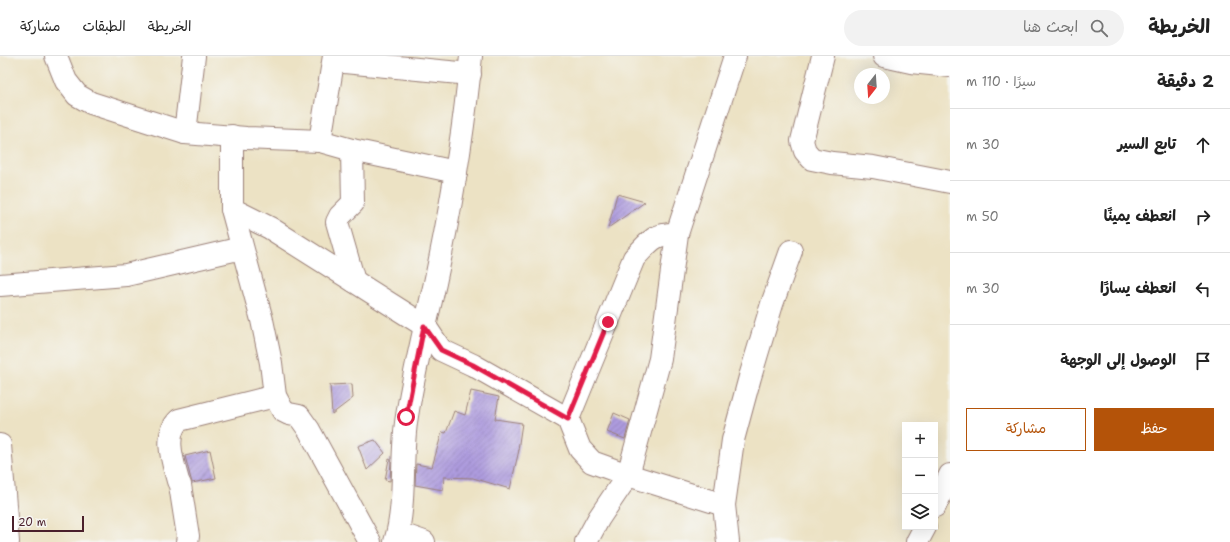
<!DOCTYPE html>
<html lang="ar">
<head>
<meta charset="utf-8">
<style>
  body { margin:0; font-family:"Shantell Sans","Playpen Sans Arabic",sans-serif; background:#f2f2f2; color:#222; direction:rtl }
  .controls { position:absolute; right:12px; bottom:12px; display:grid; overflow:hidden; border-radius:0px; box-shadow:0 4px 16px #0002 }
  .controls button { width:36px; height:36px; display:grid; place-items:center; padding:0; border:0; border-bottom:1px solid #e0e0e0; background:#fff; color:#222; font:20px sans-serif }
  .compass { position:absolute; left:854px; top:12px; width:36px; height:36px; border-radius:50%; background:#fff; box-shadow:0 4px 16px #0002; rotate:197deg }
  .scale { position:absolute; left:12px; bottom:10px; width:72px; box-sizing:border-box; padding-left:4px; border:2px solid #4a1f2b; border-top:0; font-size:11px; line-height:14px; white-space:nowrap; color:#4a1f2b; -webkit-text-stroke:3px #f6f6f2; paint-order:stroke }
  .stop { position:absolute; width:12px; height:12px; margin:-9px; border:3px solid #e11d48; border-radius:50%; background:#fff }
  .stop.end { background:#e11d48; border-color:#fff; box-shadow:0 1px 4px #0008 }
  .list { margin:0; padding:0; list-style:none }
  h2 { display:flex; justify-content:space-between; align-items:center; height:52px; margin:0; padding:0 16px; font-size:17px }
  h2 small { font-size:13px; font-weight:400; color:#767676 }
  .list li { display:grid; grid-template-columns:26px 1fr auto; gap:12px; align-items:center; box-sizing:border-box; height:72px; padding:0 16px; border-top:1px solid #e0e0e0 }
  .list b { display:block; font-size:15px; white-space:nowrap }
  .list em { font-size:13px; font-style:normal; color:#767676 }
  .actions { display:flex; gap:8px; padding:12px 16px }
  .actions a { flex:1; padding:9px 0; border:1px solid #b45309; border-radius:0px; text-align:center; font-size:14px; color:#b45309 }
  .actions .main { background:#b45309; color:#fff }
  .icon { flex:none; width:22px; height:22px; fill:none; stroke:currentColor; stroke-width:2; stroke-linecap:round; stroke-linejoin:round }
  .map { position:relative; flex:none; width:950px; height:486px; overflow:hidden; direction:ltr }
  header { display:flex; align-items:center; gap:24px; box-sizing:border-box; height:56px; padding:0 20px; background:#fff; border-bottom:1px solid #e0e0e0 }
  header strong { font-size:19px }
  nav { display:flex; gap:22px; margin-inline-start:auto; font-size:14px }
  .search { width:280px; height:36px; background:#f2f2f2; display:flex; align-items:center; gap:10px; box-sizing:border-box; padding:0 14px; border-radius:22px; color:#767676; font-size:15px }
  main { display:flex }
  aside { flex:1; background:#fff }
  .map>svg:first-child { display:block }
  .building { fill:url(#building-hatch) }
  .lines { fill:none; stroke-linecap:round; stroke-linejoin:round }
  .minor-casing { stroke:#9b8078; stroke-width:24 }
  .minor { stroke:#fff; stroke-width:22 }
  .route { stroke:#e11d48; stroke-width:5 }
</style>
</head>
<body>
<header>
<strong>الخريطة</strong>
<div class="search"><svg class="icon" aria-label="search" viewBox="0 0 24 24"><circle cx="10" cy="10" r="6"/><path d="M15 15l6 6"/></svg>ابحث هنا</div>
<nav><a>الخريطة</a><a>الطبقات</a><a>مشاركة</a></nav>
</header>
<main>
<aside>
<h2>2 دقيقة<small>سيرًا · 110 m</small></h2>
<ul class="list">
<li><svg class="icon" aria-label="ahead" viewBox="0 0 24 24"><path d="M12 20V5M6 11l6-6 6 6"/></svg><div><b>تابع السير</b></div><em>30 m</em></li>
<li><svg class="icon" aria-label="right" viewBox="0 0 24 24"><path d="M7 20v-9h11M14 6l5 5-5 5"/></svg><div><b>انعطف يمينًا</b></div><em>50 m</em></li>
<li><svg class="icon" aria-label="left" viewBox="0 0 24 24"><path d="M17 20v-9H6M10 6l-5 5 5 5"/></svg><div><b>انعطف يسارًا</b></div><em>30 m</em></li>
<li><svg class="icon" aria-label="arrive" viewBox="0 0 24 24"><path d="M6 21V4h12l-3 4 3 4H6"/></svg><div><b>الوصول إلى الوجهة</b></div></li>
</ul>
<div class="actions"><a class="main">حفظ</a><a>مشاركة</a></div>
</aside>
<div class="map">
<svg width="950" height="486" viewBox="0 0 950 486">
  <defs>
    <pattern id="building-hatch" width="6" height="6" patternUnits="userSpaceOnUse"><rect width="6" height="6" fill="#ad9bde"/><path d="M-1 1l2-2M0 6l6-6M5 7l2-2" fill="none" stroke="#8f7eb4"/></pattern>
  </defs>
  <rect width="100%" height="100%" fill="#f6f6f2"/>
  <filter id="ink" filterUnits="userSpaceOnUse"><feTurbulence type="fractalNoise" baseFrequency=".025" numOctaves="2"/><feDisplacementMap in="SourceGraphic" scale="8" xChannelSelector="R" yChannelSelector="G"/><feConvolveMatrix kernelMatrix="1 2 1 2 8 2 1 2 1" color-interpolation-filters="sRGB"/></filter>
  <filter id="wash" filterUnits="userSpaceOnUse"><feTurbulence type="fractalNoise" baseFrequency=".012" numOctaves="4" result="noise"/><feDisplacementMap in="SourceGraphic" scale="16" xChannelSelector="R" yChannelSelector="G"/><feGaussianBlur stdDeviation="0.9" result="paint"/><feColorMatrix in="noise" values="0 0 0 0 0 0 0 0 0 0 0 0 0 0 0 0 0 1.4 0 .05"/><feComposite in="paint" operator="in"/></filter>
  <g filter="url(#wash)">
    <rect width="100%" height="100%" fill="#ece2c4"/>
    <g id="blocks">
      <g class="building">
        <path d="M617,138L645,146L608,172Z"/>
        <path d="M352,328L353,342L332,358L330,329Z"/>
        <path d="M471,335L499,341L495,363L522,367L518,394H519L510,433L473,422L444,421L443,434L415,429L416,408L432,411L442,376L446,377L454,355L465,359Z"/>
        <path d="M614,357L630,364L625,383L607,376Z"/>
        <path d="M375,384L385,397L367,414L358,390Z"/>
        <path d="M210,394L216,422L192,427L185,400Z"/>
        <path d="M389,403L391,404L390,425L385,424Z"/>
      </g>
    </g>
  </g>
  <g filter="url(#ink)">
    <use href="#blocks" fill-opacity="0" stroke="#9b8078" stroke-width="1"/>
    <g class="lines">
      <defs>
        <g id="minor">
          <path d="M56,0L66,25L77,39L91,47L185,77L246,82L320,85L352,94L456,116"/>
          <path d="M823,0L802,85L805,95L812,103L832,107L873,111L950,126"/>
          <path d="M884,0L911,6L950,10"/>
          <path d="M334,5L470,18"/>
          <path d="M185,77L194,0"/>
          <path d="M232,80V153L270,172L425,270L441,294L473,309L568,363L580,393L592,406L628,419L724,449"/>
          <path d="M320,85L334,0"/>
          <path d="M352,94L353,147L340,160L337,166L354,225"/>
          <path d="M232,153L262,264L271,307L275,340L283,355L289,358L299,360L309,374L370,486"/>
          <path d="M0,229L126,219L242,192"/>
          <path d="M568,363L634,202C650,186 653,177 677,178"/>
          <path d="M0,389L8,486"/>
          <path d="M935,450L950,419"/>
          <path d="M398,477L424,486"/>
          <path d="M187,486L188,480L180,429L178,425C173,406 163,379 179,364L275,340"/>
          <path d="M395,486C407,447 400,400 407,360C414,315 425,271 435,227C451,152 464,76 471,0"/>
          <path d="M586,486L599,462L628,419L660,303L677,178L735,0"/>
          <path d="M728,486L724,449L733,384L750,321L772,248L791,195"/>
          <path d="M917,486L925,471"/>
        </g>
      </defs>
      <use href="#minor" class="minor-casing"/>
      <use href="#minor" class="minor"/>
    </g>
  </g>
  <g class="lines" filter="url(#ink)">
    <path class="route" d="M406,361L424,270L441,294L473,309L568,363L608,266"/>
  </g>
</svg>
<div class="controls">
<button>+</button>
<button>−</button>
<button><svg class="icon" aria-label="layers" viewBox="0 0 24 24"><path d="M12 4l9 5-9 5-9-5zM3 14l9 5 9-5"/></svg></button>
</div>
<svg class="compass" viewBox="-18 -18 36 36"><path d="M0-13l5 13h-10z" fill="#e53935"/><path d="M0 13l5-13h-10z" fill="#767676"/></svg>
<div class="scale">20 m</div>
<div class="stop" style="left:406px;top:361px"></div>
<div class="stop end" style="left:608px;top:266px"></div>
</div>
</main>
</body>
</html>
